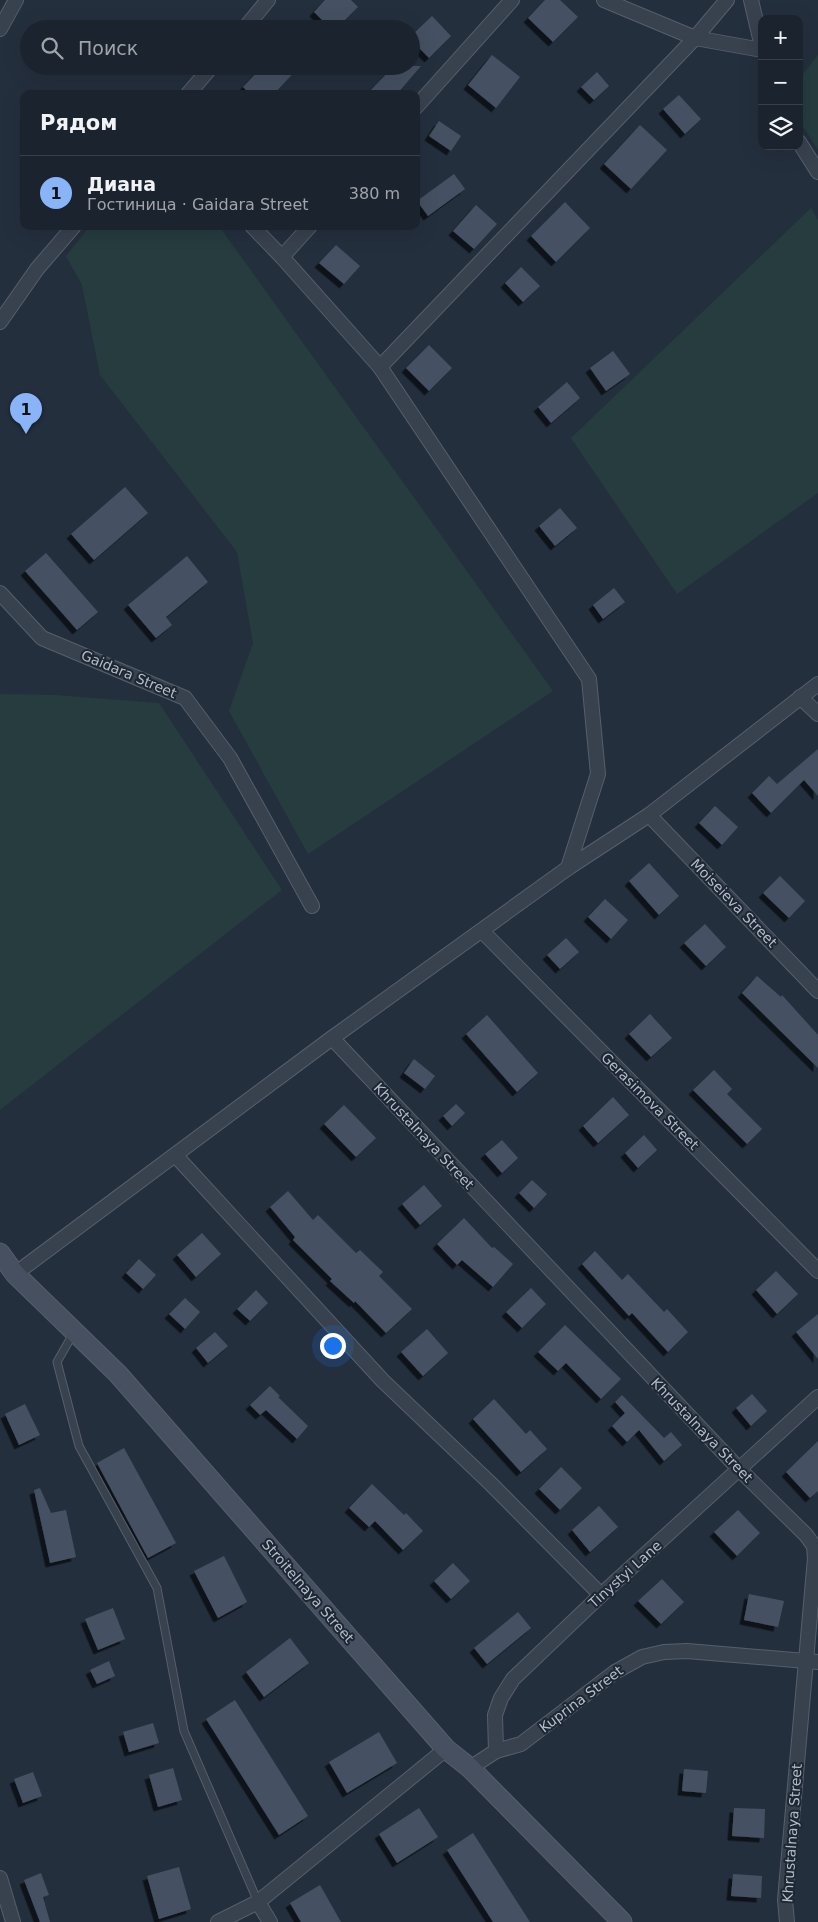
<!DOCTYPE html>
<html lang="ru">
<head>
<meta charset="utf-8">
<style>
  body { margin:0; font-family:"DejaVu Sans",sans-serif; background:#242b36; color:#f1f3f6 }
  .controls { position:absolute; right:15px; top:15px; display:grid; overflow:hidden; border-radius:10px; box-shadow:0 5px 20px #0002 }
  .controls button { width:45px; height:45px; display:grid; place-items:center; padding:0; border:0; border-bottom:1px solid #39404a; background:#1b232e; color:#f1f3f6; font:25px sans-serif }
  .you { position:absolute; left:332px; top:1345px; width:18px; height:18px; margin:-12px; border:4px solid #fff; border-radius:50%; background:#1a73e8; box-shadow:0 0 0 8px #1a73e833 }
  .badge { display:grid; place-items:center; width:32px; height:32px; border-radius:50%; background:#8ab4f8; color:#111; font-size:16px; font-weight:700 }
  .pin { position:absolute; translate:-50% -41px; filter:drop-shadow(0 1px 2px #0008) }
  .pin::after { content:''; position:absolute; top:26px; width:18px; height:15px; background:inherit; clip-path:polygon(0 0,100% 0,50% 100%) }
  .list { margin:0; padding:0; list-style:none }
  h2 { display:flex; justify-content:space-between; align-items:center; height:65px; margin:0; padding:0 20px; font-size:21px }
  h2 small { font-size:16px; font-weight:400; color:#a0a4aa }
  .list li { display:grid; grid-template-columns:32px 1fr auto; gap:15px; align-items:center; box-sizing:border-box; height:75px; padding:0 20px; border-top:1px solid #39404a }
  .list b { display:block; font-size:19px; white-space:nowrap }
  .list p { margin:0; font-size:16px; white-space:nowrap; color:#a0a4aa }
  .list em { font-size:16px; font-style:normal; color:#a0a4aa }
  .icon { flex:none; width:28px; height:28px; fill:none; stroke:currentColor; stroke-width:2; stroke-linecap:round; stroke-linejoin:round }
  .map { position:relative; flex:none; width:818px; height:1922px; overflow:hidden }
  .search { position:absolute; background:#1b232e; box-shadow:0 5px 20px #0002; left:20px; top:20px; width:400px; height:55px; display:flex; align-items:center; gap:12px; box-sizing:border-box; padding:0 18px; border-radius:28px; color:#a0a4aa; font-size:19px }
  .panel { position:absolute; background:#1b232e; box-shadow:0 5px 20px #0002; left:20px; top:90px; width:400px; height:140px; border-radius:10px }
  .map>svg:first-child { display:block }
  .green { fill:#263c3f }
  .building { fill:#455162; filter:url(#shadow) }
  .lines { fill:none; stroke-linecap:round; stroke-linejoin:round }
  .service-casing { stroke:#565f6c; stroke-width:9 }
  .minor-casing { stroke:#565f6c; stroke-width:16 }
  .secondary-casing { stroke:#565f6c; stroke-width:21 }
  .service { stroke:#38414e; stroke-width:7 }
  .minor { stroke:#38414e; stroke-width:14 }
  .secondary { stroke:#465061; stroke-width:19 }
  .labels { text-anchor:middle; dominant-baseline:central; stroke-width:4; stroke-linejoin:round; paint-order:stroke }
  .street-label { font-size:14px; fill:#b4bcc9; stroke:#1d2633 }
</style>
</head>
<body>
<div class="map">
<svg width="818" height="1922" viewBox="0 0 818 1922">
  <defs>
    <filter id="shadow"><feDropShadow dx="-4.5" dy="4.5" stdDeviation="0" flood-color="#0009"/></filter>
  </defs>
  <rect width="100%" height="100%" fill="#242f3e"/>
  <g class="green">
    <path d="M818,55V150L799,120V79Z"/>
    <path d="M811,208L818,220V493L677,594L571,438Z"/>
    <path d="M90,226H219L553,691L308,854L229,711L253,643L237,552L100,375L82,285L66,256Z"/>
    <path d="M0,694L55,695L159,703L282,890L0,1110Z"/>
  </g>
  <g class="building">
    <path d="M325,0H351L358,7L336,29H331L314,12Z"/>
    <path d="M545,0H560L578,17L553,42L528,18Z"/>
    <path d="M432,16L451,36L429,58L411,40V36Z"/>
    <path d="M492,55L520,77L496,108L468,85Z"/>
    <path d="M263,66H300L274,94H250L243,87Z"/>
    <path d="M394,66H421L397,94H367Z"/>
    <path d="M597,72L609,86L594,100L581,87Z"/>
    <path d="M679,95L701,119L685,134L663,109Z"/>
    <path d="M439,121L461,136L451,151L429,136Z"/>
    <path d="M640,125L667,150L631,189L604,164Z"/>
    <path d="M454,174L465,189L428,216L417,201Z"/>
    <path d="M565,202L590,228L556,262L531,236Z"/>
    <path d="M476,205L497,224L474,249L453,231Z"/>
    <path d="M336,245L360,266L344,284L319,263Z"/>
    <path d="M521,267L540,286L523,302L505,283Z"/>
    <path d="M429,345L452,368L429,391L406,368Z"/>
    <path d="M613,351L630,374L606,391L590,368Z"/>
    <path d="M567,382L580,398L551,423L538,407Z"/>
    <path d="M125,487L148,513L94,560L71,534Z"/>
    <path d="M560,508L577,528L555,546L539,526Z"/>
    <path d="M46,553L98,612L77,630L25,571Z"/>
    <path d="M187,556L208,582L166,617L172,625L156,638L128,605Z"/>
    <path d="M614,588L625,602L603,619L593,605Z"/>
    <path d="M818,749V796L804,780L771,813L752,793L769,776L777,784Z"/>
    <path d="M715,806L738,827L722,845L699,823Z"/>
    <path d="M649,863L679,896L659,915L629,881Z"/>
    <path d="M780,876L805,901L789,918L763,893Z"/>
    <path d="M605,899L628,920L611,939L588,917Z"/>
    <path d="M705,924L726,947L706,966L684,943Z"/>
    <path d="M566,938L579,952L560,969L547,955Z"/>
    <path d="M757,976L781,997L782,995L818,1035V1068L742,993Z"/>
    <path d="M650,1014L672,1038L651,1057L629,1034Z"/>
    <path d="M487,1015L538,1073L517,1092L466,1034Z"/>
    <path d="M414,1059L435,1076L425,1089L404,1073Z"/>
    <path d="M714,1070L732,1089L727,1094L762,1129L747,1144L693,1090Z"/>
    <path d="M613,1097L629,1115L598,1143L583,1126Z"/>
    <path d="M456,1104L465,1113L452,1126L443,1116Z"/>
    <path d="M344,1105L376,1138L356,1157L324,1124Z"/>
    <path d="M644,1135L657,1150L638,1168L625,1153Z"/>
    <path d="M502,1140L518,1158L502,1173L485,1154Z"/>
    <path d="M532,1180L547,1194L534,1208L519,1193Z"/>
    <path d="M424,1185L442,1206L420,1225L402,1204Z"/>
    <path d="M288,1191L313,1220L318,1215L356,1253L360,1250L383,1272L379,1276L412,1309L386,1333L355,1301L354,1303L330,1281L332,1279L293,1240L295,1237L270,1207Z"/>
    <path d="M464,1218L492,1248L494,1247L513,1264L493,1287L462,1260L457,1265L437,1244Z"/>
    <path d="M202,1233L221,1254L196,1277L177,1255Z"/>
    <path d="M595,1251L622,1280L628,1274L664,1312L667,1309L688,1332L668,1352L632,1313L629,1316L582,1264Z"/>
    <path d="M139,1259L156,1275L143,1289L126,1273Z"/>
    <path d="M776,1271L798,1294L777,1314L756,1290Z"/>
    <path d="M531,1288L546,1304L522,1328L506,1312Z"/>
    <path d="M256,1290L268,1303L250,1321L237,1309Z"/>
    <path d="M185,1298L200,1312L185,1329L169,1314Z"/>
    <path d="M818,1314V1359L796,1332Z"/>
    <path d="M565,1325L621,1379L601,1399L566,1363L558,1371L538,1352Z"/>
    <path d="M427,1329L448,1353L423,1376L401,1352Z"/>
    <path d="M215,1332L228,1346L208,1363L196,1348Z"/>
    <path d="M270,1386L280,1396L278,1397L308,1426L297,1439L266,1410L260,1415L250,1405Z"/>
    <path d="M752,1394L767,1411L751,1426L736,1408Z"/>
    <path d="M622,1395L664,1438L671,1432L682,1445L664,1461L639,1430L627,1442L612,1426L625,1413L615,1402Z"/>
    <path d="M494,1399L526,1434L530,1430L547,1449L521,1472L473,1419Z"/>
    <path d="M25,1404L40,1435L19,1445L5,1414Z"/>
    <path d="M818,1441V1491L810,1498L786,1472Z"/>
    <path d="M124,1448L176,1543L148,1558L97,1463Z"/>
    <path d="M561,1467L582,1488L560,1510L539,1489Z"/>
    <path d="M372,1484L404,1515L406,1513L423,1531L403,1550L375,1521L369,1527L349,1508Z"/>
    <path d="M40,1488L51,1513L66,1510L76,1557L50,1563L34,1490Z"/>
    <path d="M599,1506L618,1527L590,1552L572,1530Z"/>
    <path d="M738,1510L760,1533L737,1556L714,1532Z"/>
    <path d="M224,1556L247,1602L218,1618L194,1571Z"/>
    <path d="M453,1563L470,1581L451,1599L434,1581Z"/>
    <path d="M662,1579L684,1602L661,1624L638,1601Z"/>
    <path d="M749,1594L784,1601L778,1627L744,1620Z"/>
    <path d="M113,1608L125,1639L98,1650L85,1619Z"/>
    <path d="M518,1612L531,1628L487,1664L474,1648Z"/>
    <path d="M290,1638L309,1663L264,1697L246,1672Z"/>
    <path d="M109,1661L115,1676L97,1684L90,1670Z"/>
    <path d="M235,1700L308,1816L279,1835L206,1719Z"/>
    <path d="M153,1723L159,1743L129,1752L123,1732Z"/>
    <path d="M379,1732L397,1763L347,1793L329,1762Z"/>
    <path d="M173,1768L182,1800L158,1807L149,1775Z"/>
    <path d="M684,1769L708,1771L706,1793L682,1791Z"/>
    <path d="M33,1772L42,1796L23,1803L14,1779Z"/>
    <path d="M419,1808L438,1837L397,1863L379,1834Z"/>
    <path d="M734,1808L765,1809L764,1838L732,1836Z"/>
    <path d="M473,1833L530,1922H493L447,1850Z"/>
    <path d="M179,1867L191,1909L159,1919L147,1876Z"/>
    <path d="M41,1873L49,1895L43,1897L50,1922H40L24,1880Z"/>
    <path d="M733,1874L762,1876L761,1898L731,1896Z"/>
    <path d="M320,1885L341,1922H301L290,1903Z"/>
  </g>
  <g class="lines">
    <defs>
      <path id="service" d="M74,1332L57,1362L79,1446L157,1588L184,1731L258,1902"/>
      <g id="minor">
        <path d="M604,0L695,38L762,50"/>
        <path d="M751,0L762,47"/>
        <path d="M0,29L16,0"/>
        <path d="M244,29L268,0"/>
        <path d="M188,94L212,66"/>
        <path d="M416,107L512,0"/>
        <path d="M799,142L818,172"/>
        <path d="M252,226L282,257L380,367L589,679L598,774L568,868"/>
        <path d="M282,257L310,226"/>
        <path d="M0,322L37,269L74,226"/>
        <path d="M380,367L695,38L727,0"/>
        <path d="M0,593L42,638L185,698L230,758L312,906"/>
        <path d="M800,697L818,714"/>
        <path d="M649,815L818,991"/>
        <path d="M482,931L818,1271"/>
        <path d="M332,1038L740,1470L806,1535L814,1546L815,1558L785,1900L787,1922"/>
        <path d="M176,1156L383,1381L491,1484L601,1595"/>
        <path d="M15,1274L332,1038L568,868L649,815L818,684"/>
        <path d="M496,1751L521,1744L615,1672L642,1657L664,1652L687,1651L818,1662"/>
        <path d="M470,1768L496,1751L495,1715L501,1698L513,1679L601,1595L818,1397"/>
        <path d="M0,1878L13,1922"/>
        <path d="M258,1902L270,1922"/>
        <path d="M218,1922L258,1902L446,1749"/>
      </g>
      <path id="secondary" d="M0,1253L15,1274L118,1374L446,1749L470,1768L622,1922"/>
    </defs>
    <use href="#service" class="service-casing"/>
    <use href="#minor" class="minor-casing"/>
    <use href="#secondary" class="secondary-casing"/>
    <use href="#service" class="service"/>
    <use href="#minor" class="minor"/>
    <use href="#secondary" class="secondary"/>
  </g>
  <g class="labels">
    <g class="street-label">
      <text transform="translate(129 674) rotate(23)">Gaidara Street</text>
      <text transform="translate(734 903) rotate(46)">Moiseieva Street</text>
      <text transform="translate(650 1101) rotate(45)">Gerasimova Street</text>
      <text transform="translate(424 1136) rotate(47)">Khrustalnaya Street</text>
      <text transform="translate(702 1430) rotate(46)">Khrustalnaya Street</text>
      <text transform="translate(625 1574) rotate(-42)">Tinystyi Lane</text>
      <text transform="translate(308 1591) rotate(49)">Stroitelnaya Street</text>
      <text transform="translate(581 1699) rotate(-37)">Kuprina Street</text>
      <text transform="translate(792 1833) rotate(-86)">Khrustalnaya Street</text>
    </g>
  </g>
</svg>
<div class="controls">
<button>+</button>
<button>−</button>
<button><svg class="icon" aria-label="layers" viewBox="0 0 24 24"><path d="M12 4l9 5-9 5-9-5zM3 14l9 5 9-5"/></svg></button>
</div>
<div class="you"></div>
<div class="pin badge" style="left:26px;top:434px">1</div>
<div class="search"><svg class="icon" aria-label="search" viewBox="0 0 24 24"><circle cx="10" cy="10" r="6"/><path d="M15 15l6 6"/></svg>Поиск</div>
<section class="panel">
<h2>Рядом<small></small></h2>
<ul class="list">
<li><span class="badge">1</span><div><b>Диана</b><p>Гостиница · Gaidara Street</p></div><em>380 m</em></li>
</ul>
</section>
</div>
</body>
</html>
